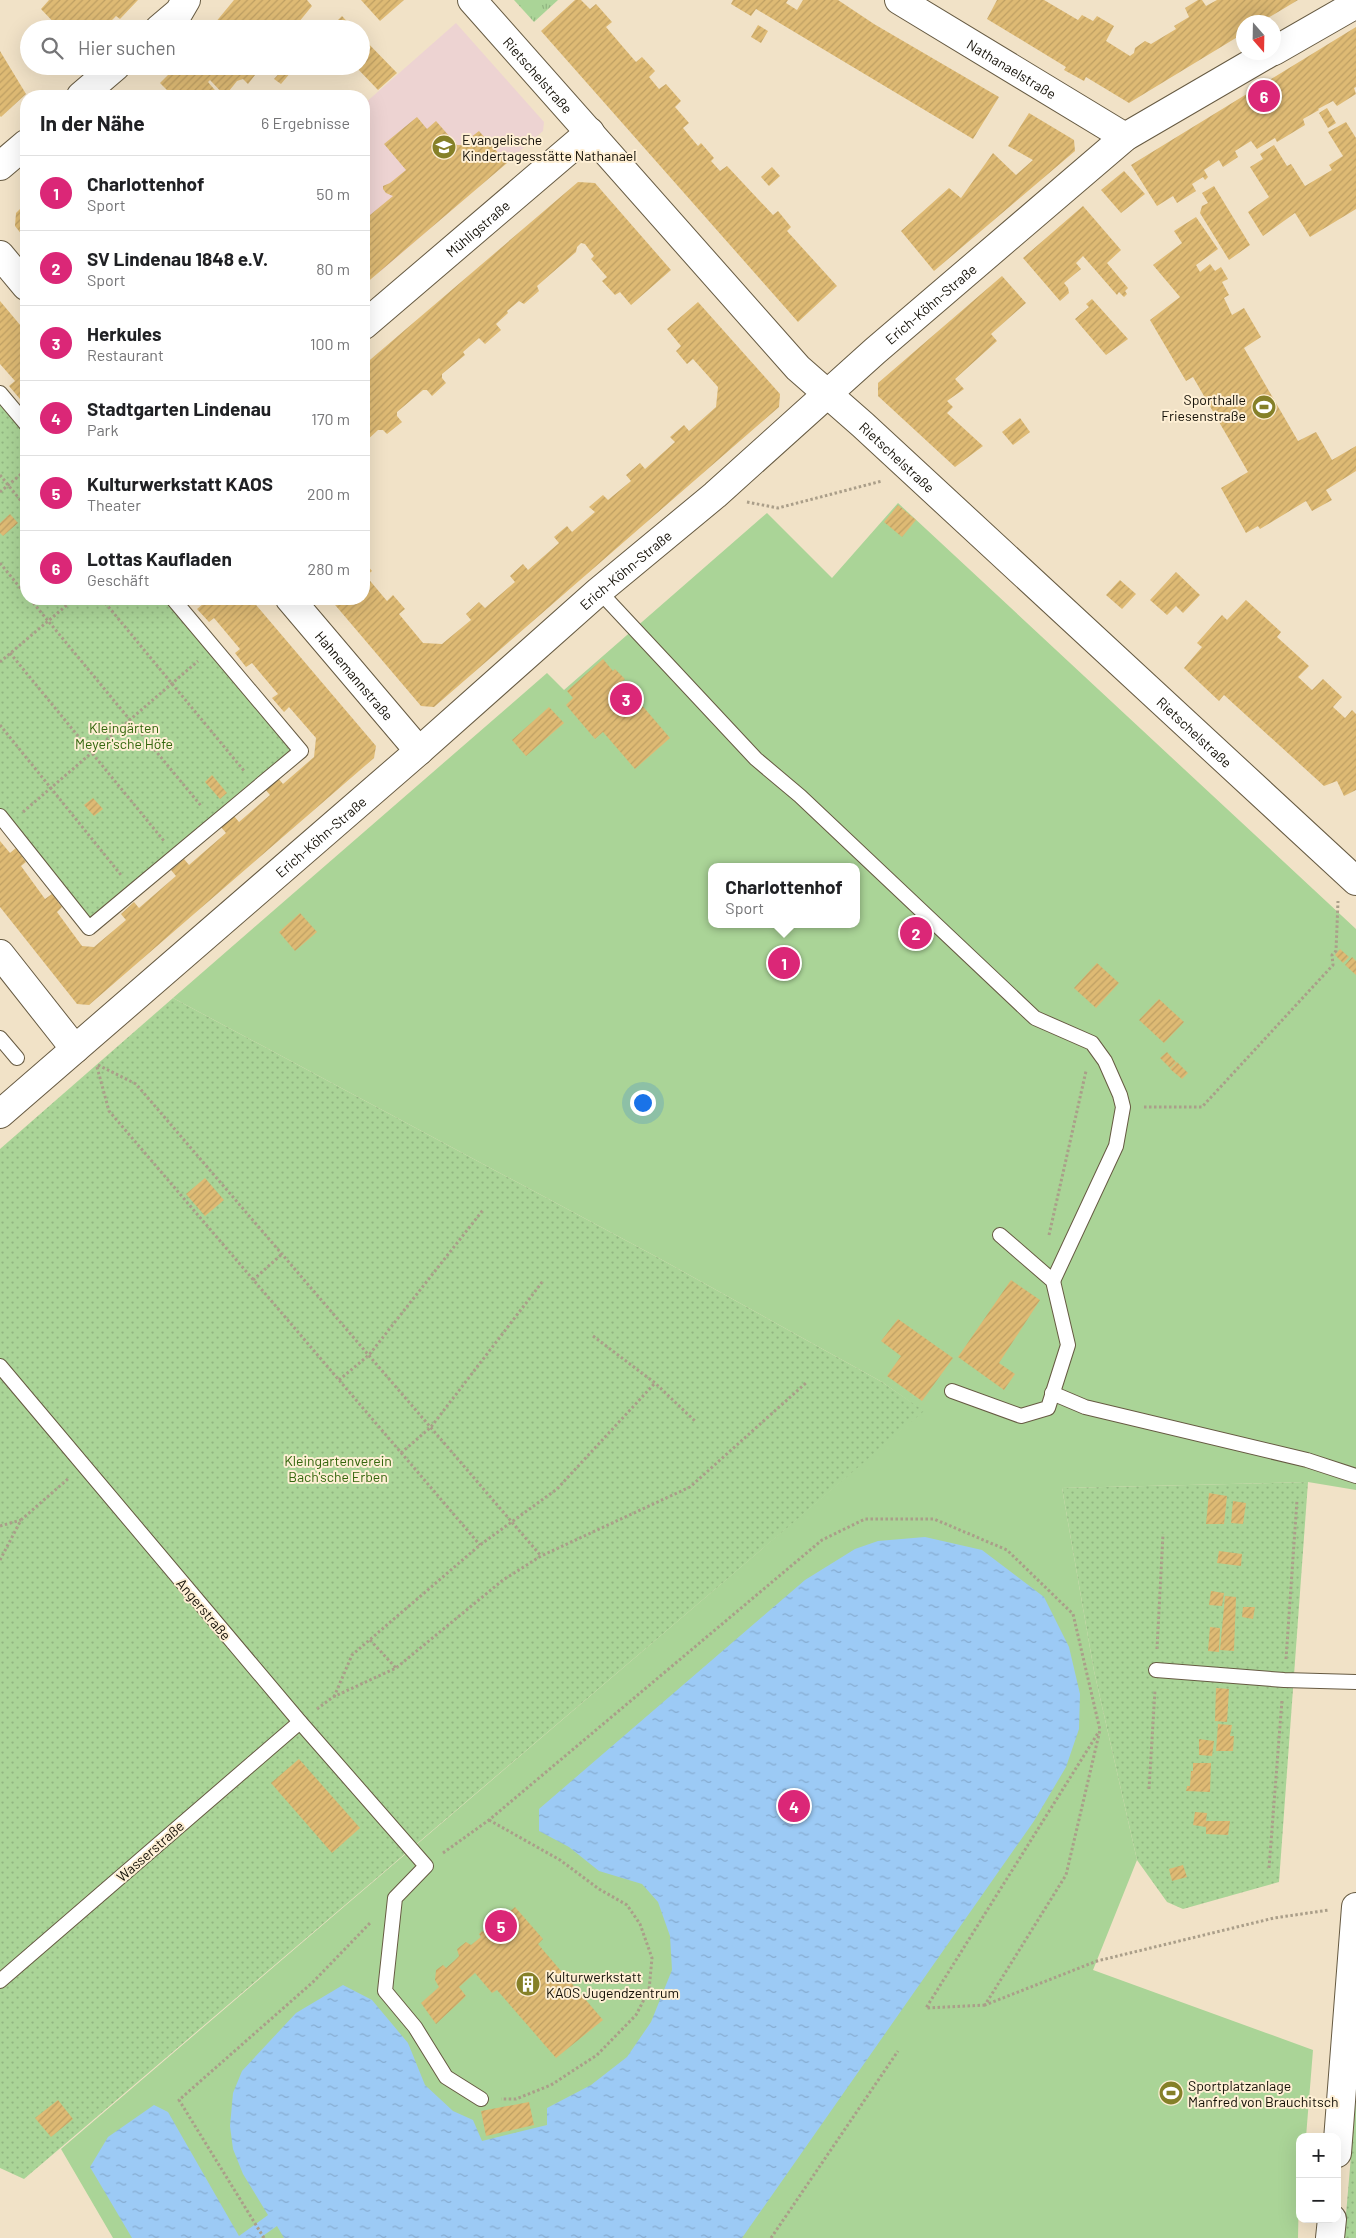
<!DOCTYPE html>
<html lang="de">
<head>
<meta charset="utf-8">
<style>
  body { margin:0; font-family:Barlow,sans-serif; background:#f2f2f2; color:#202124 }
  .controls { position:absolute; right:15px; bottom:15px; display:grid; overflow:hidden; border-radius:10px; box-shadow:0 5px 20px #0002 }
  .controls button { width:45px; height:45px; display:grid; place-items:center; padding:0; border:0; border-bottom:1px solid #e0e0e0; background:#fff; color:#202124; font:25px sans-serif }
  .compass { position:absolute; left:1236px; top:15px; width:45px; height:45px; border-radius:50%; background:#fff; box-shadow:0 5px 20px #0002; rotate:160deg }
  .you { position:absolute; left:642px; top:1102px; width:18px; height:18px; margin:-12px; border:4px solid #fff; border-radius:50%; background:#1a73e8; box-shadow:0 0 0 8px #1a73e833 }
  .badge { display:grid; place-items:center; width:32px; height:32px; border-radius:50%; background:#db2777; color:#fff; font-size:16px; font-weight:700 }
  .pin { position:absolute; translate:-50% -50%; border:2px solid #fff; box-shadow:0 1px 5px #0006 }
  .popup { position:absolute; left:708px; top:863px; width:152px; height:65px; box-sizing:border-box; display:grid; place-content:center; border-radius:10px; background:#fff; filter:drop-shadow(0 1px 4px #0005); font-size:16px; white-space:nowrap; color:#757577 }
  .popup b { font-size:19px; color:#202124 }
  .popup::after { content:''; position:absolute; left:50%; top:100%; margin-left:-10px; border:10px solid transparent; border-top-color:#fff }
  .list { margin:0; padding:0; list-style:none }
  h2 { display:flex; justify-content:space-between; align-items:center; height:65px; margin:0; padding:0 20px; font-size:21px }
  h2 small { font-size:16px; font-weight:400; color:#757577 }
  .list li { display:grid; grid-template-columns:32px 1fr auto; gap:15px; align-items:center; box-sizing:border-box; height:75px; padding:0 20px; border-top:1px solid #e0e0e0 }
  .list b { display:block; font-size:19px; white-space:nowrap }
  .list p { margin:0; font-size:16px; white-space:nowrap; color:#757577 }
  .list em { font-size:16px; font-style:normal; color:#757577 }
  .icon { flex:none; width:28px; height:28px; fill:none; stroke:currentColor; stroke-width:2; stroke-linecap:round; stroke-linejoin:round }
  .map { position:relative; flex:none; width:1356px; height:2238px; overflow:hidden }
  .search { position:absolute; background:#fff; box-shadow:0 5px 20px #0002; left:20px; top:20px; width:350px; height:55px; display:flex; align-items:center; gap:12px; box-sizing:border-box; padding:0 18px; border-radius:28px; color:#757577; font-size:19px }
  .panel { position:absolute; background:#fff; box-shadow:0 5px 20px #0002; left:20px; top:90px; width:350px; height:515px; border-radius:20px }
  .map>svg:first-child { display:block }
  .education { fill:#edd3d2 }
  .grass { fill:url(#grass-tufts) }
  .park { fill:#aad497; fill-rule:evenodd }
  .garden { fill:url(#garden-dots) }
  .water { fill:url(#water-ripples) }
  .building { fill:url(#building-hatch) }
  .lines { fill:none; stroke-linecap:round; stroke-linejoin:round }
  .lane-casing { stroke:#665a42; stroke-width:16 }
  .street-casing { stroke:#665a42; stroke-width:30 }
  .secondary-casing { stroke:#665a42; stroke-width:30 }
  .path { stroke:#aa9e89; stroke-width:3; stroke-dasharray:2.5 2.5; stroke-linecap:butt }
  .lane { stroke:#fff; stroke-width:14 }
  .street { stroke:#fff; stroke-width:28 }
  .secondary { stroke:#fff; stroke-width:28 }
  .labels { text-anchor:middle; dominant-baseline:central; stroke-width:4; stroke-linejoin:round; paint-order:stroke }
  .street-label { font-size:14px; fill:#130f06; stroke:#feefd4 }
  .poi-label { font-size:14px; fill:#130f06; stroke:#feefd4; text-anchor:start }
  .park-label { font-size:14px; fill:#33660d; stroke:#feefd4 }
</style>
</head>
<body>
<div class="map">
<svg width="1356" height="2238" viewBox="0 0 1356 2238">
  <defs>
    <pattern id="grass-tufts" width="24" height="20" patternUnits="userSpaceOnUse" patternTransform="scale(1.25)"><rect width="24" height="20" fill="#aad497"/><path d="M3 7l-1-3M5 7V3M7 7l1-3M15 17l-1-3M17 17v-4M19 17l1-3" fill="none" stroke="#91b581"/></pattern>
    <pattern id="garden-dots" width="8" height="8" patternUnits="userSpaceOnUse" patternTransform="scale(1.25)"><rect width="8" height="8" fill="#aad497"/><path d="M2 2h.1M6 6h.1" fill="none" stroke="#91b581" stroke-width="1.8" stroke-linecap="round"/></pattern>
    <pattern id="water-ripples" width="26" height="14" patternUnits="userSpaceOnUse" patternTransform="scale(1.25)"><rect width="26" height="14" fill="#9ccaf5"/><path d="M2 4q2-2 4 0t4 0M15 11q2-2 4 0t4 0" fill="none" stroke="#86acd1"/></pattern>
    <pattern id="building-hatch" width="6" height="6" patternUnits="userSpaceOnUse" patternTransform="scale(1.25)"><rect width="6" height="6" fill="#deba74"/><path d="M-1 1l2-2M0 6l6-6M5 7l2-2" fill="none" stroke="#be9f63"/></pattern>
  </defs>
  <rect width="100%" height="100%" fill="#f1e2c7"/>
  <path class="education" d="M456,23L544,122L543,131L381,271L364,250V104Z"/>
  <path class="grass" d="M514,0H558L534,22Z"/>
  <path class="park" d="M898,503L1356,929V1490L1308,1482L1062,1488L1094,1671L1137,1860L1093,1970L1313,2050L1306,2137H1300L1298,2238H113L61,2149L923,1411L882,1382L655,1256L173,998L547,673L564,690L767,513L832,578ZM712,867H856V924H712Z"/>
  <g class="garden">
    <path d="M0,393L26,424V599H173L301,751L89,928L0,816Z"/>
    <path d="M173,998L655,1256L882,1382L924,1411L24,2179L0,2168V1149Z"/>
    <path d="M1308,1482L1279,1882L1183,1909L1167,1902L1137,1860L1094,1671L1062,1488Z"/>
    <path d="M1356,2095V2238H1344L1356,2097Z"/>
  </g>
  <path class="water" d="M925,1537L982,1550L1044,1597L1069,1647L1080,1694L1079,1729L1066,1767L1034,1821L742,2238H284L277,2226L260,2238H132L90,2167L108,2137L154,2105L168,2112L239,2236L268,2215L243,2174L233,2149L230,2126L233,2093L242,2071L296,2013L343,1985L372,2000L408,2043L425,2085L453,2111L473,2120L482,2141L547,2125V2108L591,2085L627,2057L651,2022L672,1970L670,1936L658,1902L642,1884L599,1871L569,1847L539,1831V1809L805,1580L855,1549L878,1541Z"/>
  <g class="building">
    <path d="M49,0H138L120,19L116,16L103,29H60L41,9Z"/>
    <path d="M234,0H307L312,6L294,28L289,24L281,29H210Z"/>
    <path d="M361,0H404L380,21Z"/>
    <path d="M575,0H581L590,9L596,4L612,22L606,27L623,47L636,62L642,57L655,71L649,77L659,89L666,84L681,101L675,107L689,123L683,128L698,146L701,143L714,158L711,161L720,171L727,166L773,215L778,211L791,227L787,231L837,286L798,322L541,31Z"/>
    <path d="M733,0H788L786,3L797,10L803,0H838L874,24L999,97L973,139L756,9L751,16L731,4Z"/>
    <path d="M997,0H1044L1078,20L1082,15L1093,21L1097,16L1114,26L1106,41L1130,56L1134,53L1135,48L1145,41L1151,44L1176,29L1174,26L1189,17L1185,8L1198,0H1202L1206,6L1217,0H1298L1261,22H1244V33L1129,103L1086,77L1084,81L1064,70L1066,67L987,19Z"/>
    <path d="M342,16L354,29H329Z"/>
    <path d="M758,25L768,31L761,43L751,37Z"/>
    <path d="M1356,27V87L1354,88L1356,94L1337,106L1333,101L1318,109L1319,110L1303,119L1305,125L1277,142L1275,138L1257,149L1251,141L1235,151L1238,157L1223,167L1219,160L1204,170L1208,177L1205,180L1203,177L1192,184L1196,191L1177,203L1173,196L1157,206L1131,165Z"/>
    <path d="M361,36L397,73L378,90L355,66H361Z"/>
    <path d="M0,51L26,94L1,117L0,116Z"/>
    <path d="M177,66H262L248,84L243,79L237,81L225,96L210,80L208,82L220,96H173L160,83Z"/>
    <path d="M285,67L291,72L281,84L274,79Z"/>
    <path d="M1327,108L1336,123L1328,128L1319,113Z"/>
    <path d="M1029,113L1074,140L1075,151L934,271L901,231L949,188L961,198L993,153L1016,175L1033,160L1008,146Z"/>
    <path d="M417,117L427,129L436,121L457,145H461L479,131L507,163L364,285V220L393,196L386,193L383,189V186L390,183L406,170L384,144Z"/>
    <path d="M1346,122L1356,138V209L1310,237L1295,213L1263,236L1248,212L1269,197L1250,167L1263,159L1260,154L1274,145L1287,166L1291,164L1305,186L1332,170L1329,165L1343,156L1328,132Z"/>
    <path d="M772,167L780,176L769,186L761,177Z"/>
    <path d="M1124,171L1145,194L1121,213L1101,190Z"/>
    <path d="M578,182L595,183L671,270L631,305L620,292L615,295L602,281L607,277L591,259L594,256L585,244L581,243L577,247L576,252L537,286L539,291L524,304L519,301L507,311L508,313L496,324L501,330L485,344L479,338L463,352L465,355L442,374V378L446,383L432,396L427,390H423L397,412V416L402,422L387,434L383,430H378L364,443V365Z"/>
    <path d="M1214,186L1250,245L1229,260L1200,213L1202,206L1208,203L1202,193Z"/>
    <path d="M26,203V240L15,226L16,213Z"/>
    <path d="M1083,206L1121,250L1107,263L1128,288L1125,291L1127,294L1124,297L1119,292L1117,295L1083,256L1076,263L1081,269L1064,283L1068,288L1069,293L1060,301L1023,258Z"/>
    <path d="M1196,217L1218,249L1196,265L1200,272L1210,264L1215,271L1221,267L1228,279L1222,282L1229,295L1224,298L1232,315L1244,308L1261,337L1244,348L1298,441L1316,432L1332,460L1356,446V471L1326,490L1332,500L1312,511L1306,501L1260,529L1258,526L1246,533L1221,488L1248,472L1193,377L1186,381L1150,320L1180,297L1153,265L1182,243L1174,231Z"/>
    <path d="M1002,276L1026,303L991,334L997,341L955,379L964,389L947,401L953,407L947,413L983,446L955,467L878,396V383Z"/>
    <path d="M1092,299L1128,339L1106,355L1075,319L1089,307L1086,304Z"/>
    <path d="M0,301L26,332V394L20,399L9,386L15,381L0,364Z"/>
    <path d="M698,302L780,394L779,407L434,707L421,706L330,599H364V561L372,571L366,576L387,601L393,595L405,609L399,614L423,643L442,644L471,620L466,614L479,602L485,608L515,582L510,576L523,564L528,570L559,543L554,537L567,526L572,532L595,512L589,507L603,495L608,500L631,481L626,475L640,463L645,469L675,442L670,437L684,425L689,431L716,407L718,387L693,359L687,364L676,351L681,346L667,329Z"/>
    <path d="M1020,418L1030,432L1013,445L1002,432Z"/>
    <path d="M898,505L916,520L902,537L884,522Z"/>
    <path d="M10,514L18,523L3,536L0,533V523Z"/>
    <path d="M1176,572L1200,595L1183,613L1176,606L1167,615L1150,600Z"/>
    <path d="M1120,580L1136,594L1122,609L1106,595Z"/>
    <path d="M198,599H251L376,746L374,758L89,1005L77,1004L0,907V841L10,853L16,848L26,862L21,866L45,899L52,894L62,907L57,912L82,946L94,947L126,920L121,914L134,902L139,908L176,876L171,870L184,859L189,865L226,833L221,827L234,816L239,822L270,795L265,789L278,778L283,784L314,757L316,738L289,707L284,712L272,698L278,694L252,663L246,667L235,653L240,649L214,618L209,622L197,609L203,604Z"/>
    <path d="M1246,600L1281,632L1277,637L1309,666L1298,677L1312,690L1323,679L1342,697L1333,707L1345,718L1352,710L1356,714V790L1344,796L1337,781L1324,786L1224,695L1219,701L1184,668L1202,647L1197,643L1222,615L1227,620Z"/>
    <path d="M603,659L613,671L615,669L625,679L622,682L670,738L635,769L603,732L595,739L566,705L573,698L567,691Z"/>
    <path d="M549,707L564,723L526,756L512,740Z"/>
    <path d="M212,775L227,793L220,799L205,782Z"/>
    <path d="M93,798L103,809L94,816L84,805Z"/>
    <path d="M300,913L317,932L295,951L279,932Z"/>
    <path d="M1340,949L1349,957L1343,963L1335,955Z"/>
    <path d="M1352,957L1356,961V975L1345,965Z"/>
    <path d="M1097,963L1119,983L1096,1008L1074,988Z"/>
    <path d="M1159,999L1184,1022L1164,1043L1139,1020Z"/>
    <path d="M1167,1052L1176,1062L1170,1068L1160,1058Z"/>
    <path d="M1177,1062L1188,1073L1182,1079L1170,1069Z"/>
    <path d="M205,1178L224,1200L205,1216L186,1194Z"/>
    <path d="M1011,1280L1040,1300L999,1363L1015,1374L1004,1390L958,1357Z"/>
    <path d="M898,1319L953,1358L922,1401L887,1376L901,1356L881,1341Z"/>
    <path d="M1209,1493L1227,1496L1224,1524H1206Z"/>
    <path d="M1233,1501L1246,1503L1243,1524L1231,1523Z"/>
    <path d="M1219,1551L1242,1554L1241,1566L1217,1563Z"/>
    <path d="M1211,1591L1224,1593L1222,1606L1209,1605Z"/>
    <path d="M1225,1596L1236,1597L1234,1651L1220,1650Z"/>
    <path d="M1243,1607H1255L1253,1619L1242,1617Z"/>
    <path d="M1210,1627L1220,1628L1219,1652L1208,1651Z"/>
    <path d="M1216,1688L1229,1689L1227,1722L1215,1721Z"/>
    <path d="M1218,1724L1232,1725L1230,1736H1234L1233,1751H1216Z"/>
    <path d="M1199,1739L1214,1741L1212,1756L1199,1755Z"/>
    <path d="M299,1759L360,1828L332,1853L271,1783Z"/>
    <path d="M1193,1763H1211L1210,1792L1186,1791L1187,1786H1190L1191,1771H1193Z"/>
    <path d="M1195,1812L1207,1813L1206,1821H1230L1228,1835L1206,1834V1827L1193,1825Z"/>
    <path d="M1183,1865L1187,1877L1172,1881L1169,1869Z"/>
    <path d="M515,1907L543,1939L538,1944L603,2020L556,2058L497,1990L492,1993L475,1973L459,1987L466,1996L436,2024L421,2003L439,1987L435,1980L436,1970L443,1965L446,1968L454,1961L459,1956L457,1949L466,1942L471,1945L481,1937L479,1934L482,1931L488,1935L491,1932L488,1926L491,1924L494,1926Z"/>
    <path d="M58,2100L73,2119L51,2137L35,2118Z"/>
    <path d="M529,2102L534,2125L486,2136L481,2111Z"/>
  </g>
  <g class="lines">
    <defs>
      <g id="lane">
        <path d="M0,393L26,424"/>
        <path d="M599,591L756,759L800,796L1035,1018L1092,1043L1105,1061L1120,1095L1123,1107L1116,1146L1053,1281"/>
        <path d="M0,816L89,928L301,751L173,599"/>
        <path d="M0,1038L17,1058"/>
        <path d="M0,1366L300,1722L426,1866L395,1898L385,1991L415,2027L446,2077L481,2099"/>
        <path d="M952,1391L1021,1416L1048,1408L1068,1345L1053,1281L1000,1235"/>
        <path d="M1052,1393L1085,1407L1307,1460L1356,1476"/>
        <path d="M1156,1670L1284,1680L1356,1682"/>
        <path d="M0,1981L300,1722"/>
      </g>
      <g id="street">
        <path id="s1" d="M472,0L798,368L863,425L1356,881"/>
        <path id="s2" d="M899,0L1125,137"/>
        <path d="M159,29L179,12L186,0"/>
        <path d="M1274,51L1356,4"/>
        <path d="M81,96L116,66"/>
        <path d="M0,166L26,144"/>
        <path d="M0,255L26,286"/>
        <path id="s3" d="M364,325L590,132"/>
        <path id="s4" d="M290,599L419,751"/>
        <path d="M0,954L75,1049"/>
        <path id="s5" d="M0,1114L419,751L599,591L715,495L875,351L1125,137L1271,52"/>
      </g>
      <g id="secondary">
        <path d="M1337,2153L1356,1907"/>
        <path d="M1330,2238L1332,2219"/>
      </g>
    </defs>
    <use href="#lane" class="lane-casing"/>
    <use href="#street" class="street-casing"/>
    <use href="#secondary" class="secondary-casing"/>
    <g class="path">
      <path d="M0,475L26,507"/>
      <path d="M0,492L26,470"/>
      <path d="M747,502L778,508L882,481"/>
      <path d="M0,563L26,595"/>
      <path d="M30,599L202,807"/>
      <path d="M102,599L245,772"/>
      <path d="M10,653L164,841"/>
      <path d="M0,662L74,599"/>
      <path d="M0,725L121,875"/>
      <path d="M23,812L198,661"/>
      <path d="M98,1065L136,1084L541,1556"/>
      <path d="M97,1067L109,1111L480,1545"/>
      <path d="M1144,1107H1202L1333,965L1332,955L1336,951L1338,901"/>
      <path d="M1049,1235L1086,1071"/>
      <path d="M253,1280L282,1254"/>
      <path d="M593,1336L655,1383L696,1422"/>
      <path d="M339,1380L369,1355L483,1210"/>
      <path d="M401,1453L431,1427L543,1281"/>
      <path d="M0,1526L21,1520"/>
      <path d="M0,1560L21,1520L69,1478"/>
      <path d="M370,1640L396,1668"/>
      <path d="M1157,1649L1163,1534"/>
      <path d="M1286,1659L1297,1500"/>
      <path d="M334,1697L352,1655L480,1545L557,1489L655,1383"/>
      <path d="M317,1709L333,1697L396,1668L503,1580L541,1556L690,1487L807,1382"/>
      <path d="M1149,1789L1155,1690"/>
      <path d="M489,1820L560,1860L599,1889L627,1905L640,1924L652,1958L649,1990L636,2015L597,2055L551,2085L516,2099H501"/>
      <path d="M443,1853L489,1820L822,1540L865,1519H934L1007,1550L1073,1614L1100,1730L1066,1875L985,2005L1097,1961L1274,1918L1329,1910"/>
      <path d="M1269,1868L1282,1700"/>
      <path d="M985,2005L926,2008L1098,1733"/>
      <path d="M264,2238L179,2100L313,1982L371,1922"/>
      <path d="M771,2238L898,2051"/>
    </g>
    <use href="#lane" class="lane"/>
    <use href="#street" class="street"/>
    <use href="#secondary" class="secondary"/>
  </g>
  <defs>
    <symbol id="school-disc" viewBox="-11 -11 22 22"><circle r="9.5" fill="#858028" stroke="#feefd4"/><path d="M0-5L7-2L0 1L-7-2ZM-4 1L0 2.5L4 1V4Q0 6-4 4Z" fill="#fff"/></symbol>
    <symbol id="stadium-disc" viewBox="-11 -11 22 22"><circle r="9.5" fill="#858028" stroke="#feefd4"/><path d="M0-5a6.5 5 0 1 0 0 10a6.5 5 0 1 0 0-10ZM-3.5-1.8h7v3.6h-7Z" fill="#fff"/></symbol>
    <symbol id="building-disc" viewBox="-11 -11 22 22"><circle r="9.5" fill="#858028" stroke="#feefd4"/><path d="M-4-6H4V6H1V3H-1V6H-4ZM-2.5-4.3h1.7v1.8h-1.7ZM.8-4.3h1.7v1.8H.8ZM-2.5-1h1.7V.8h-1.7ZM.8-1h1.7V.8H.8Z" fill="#fff"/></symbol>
  </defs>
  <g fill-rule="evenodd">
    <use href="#school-disc" x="430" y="133" width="28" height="28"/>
    <use href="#stadium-disc" x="1250" y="393" width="28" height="28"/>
    <use href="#building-disc" x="514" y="1970" width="28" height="28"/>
    <use href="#stadium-disc" x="1157" y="2079" width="28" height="28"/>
  </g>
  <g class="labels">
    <g class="street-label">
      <text stroke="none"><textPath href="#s2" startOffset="132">Nathanaelstraße</textPath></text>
      <text stroke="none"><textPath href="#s1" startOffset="100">Rietschelstraße</textPath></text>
      <text stroke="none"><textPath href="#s3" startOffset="149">Mühligstraße</textPath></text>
      <text stroke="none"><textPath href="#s5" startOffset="1234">Erich-Köhn-Straße</textPath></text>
      <text stroke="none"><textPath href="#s1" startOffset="625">Rietschelstraße</textPath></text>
      <text stroke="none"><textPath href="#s5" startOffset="829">Erich-Köhn-Straße</textPath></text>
      <text stroke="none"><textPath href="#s4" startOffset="100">Hahnemannstraße</textPath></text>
      <text stroke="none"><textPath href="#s1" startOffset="1030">Rietschelstraße</textPath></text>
      <text stroke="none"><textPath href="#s5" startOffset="424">Erich-Köhn-Straße</textPath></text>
      <text transform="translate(204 1609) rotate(50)">Angerstraße</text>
      <text transform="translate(150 1851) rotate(-41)">Wasserstraße</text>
    </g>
    <g class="poi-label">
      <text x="462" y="139">Evangelische<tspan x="462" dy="16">Kindertagesstätte Nathanael</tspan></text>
      <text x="1246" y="399" text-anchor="end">Sporthalle<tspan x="1246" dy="16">Friesenstraße</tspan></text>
      <text x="546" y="1976">Kulturwerkstatt<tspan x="546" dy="16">KAOS Jugendzentrum</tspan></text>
      <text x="1188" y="2085">Sportplatzanlage<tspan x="1188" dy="16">Manfred von Brauchitsch</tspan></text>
    </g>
    <g class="park-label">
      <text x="124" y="727">Kleingärten<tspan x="124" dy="16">Meyer'sche Höfe</tspan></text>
      <text x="338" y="1460">Kleingartenverein<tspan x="338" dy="16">Bach'sche Erben</tspan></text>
    </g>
  </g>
</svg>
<div class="controls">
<button>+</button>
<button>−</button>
</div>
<svg class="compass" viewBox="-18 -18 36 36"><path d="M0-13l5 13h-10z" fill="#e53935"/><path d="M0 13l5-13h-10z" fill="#757577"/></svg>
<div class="you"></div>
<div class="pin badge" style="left:784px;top:963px">1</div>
<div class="popup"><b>Charlottenhof</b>Sport</div>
<div class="pin badge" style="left:916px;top:933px">2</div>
<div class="pin badge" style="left:626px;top:699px">3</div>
<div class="pin badge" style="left:794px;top:1806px">4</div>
<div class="pin badge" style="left:501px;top:1926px">5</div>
<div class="pin badge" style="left:1264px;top:96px">6</div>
<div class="search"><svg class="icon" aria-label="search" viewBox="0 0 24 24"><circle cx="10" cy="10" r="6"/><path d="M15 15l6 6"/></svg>Hier suchen</div>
<section class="panel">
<h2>In der Nähe<small>6 Ergebnisse</small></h2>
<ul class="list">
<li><span class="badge">1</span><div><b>Charlottenhof</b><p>Sport</p></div><em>50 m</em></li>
<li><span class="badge">2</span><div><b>SV Lindenau 1848 e.V.</b><p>Sport</p></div><em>80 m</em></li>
<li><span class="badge">3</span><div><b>Herkules</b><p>Restaurant</p></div><em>100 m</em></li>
<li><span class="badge">4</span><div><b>Stadtgarten Lindenau</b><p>Park</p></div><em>170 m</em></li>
<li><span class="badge">5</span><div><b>Kulturwerkstatt KAOS</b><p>Theater</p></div><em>200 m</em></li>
<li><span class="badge">6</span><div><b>Lottas Kaufladen</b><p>Geschäft</p></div><em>280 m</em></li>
</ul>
</section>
</div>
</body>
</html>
